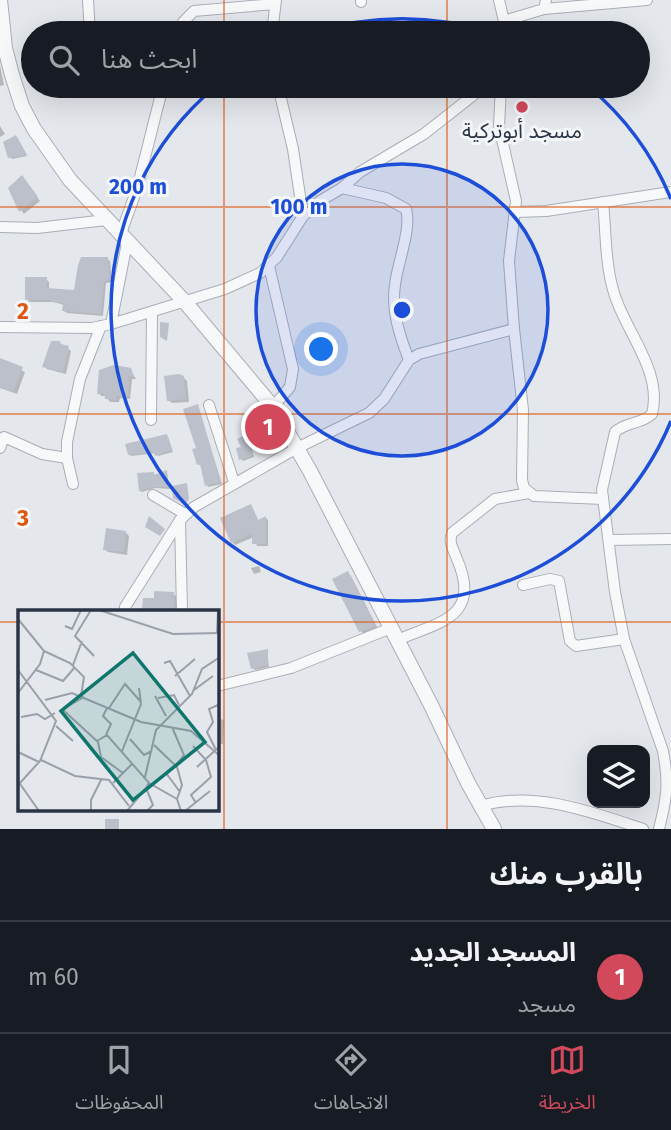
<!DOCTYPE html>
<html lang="ar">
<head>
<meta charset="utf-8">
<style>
  body { margin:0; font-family:"Fira Sans","Noto Sans Arabic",sans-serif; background:#20242c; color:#f1f3f6; direction:rtl }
  .controls { position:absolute; right:21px; bottom:21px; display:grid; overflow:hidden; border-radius:14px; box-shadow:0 7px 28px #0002 }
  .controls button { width:63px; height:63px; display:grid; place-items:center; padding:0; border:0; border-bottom:2px solid #363941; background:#171b24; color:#f1f3f6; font:35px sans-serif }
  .you { position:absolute; left:322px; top:350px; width:24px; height:24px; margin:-18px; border:5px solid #fff; border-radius:50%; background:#1a73e8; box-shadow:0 0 0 10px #1a73e833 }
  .badge { display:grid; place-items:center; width:46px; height:46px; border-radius:50%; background:#d1495b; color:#fff; font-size:23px; font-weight:700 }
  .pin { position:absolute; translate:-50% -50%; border:4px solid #fff; box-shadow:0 2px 7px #0006 }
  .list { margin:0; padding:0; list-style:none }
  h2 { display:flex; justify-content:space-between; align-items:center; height:91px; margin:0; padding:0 28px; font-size:30px }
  h2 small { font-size:23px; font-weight:400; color:#9ea1a6 }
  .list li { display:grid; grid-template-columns:46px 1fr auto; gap:21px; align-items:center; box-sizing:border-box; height:112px; padding:0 28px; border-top:2px solid #363941 }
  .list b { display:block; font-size:26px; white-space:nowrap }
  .list p { margin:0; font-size:23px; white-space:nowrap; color:#9ea1a6 }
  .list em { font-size:23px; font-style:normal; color:#9ea1a6 }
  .icon { flex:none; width:38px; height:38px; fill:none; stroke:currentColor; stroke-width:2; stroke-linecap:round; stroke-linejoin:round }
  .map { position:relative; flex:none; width:671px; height:829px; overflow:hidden; direction:ltr }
  .search { position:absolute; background:#171b24; box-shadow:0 7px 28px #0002; left:21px; right:21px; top:21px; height:77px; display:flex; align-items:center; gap:18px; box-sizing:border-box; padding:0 24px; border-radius:38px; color:#9ea1a6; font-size:26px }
  .sheet { height:203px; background:#171b24 }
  nav { display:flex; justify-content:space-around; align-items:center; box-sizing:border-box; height:98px; border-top:2px solid #363941; background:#171b24; font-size:19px; color:#9ea1a6 }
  nav a { display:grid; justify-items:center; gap:4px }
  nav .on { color:#d1495b }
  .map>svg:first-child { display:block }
  .shadow { fill:#0003 }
  .building { fill:#bbc0ca }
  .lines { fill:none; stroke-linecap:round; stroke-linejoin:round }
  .minor-casing { stroke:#a9aeb7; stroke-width:12 }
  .tertiary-casing { stroke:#a9aeb7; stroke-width:16 }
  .minor { stroke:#f7f8fa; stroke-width:10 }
  .tertiary { stroke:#f7f8fa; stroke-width:14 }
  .grid { fill:none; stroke:#df570f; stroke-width:2; stroke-opacity:0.55 }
  .ring { fill:none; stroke:#1d4ed8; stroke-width:3.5 }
  .poi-dot { fill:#d1495b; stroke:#f4f6f9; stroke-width:2.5 }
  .labels { text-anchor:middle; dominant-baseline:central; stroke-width:6; stroke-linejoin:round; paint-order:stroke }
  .poi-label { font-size:21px; fill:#2b3445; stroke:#f4f6f9 }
  .inset-road { fill:none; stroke:#9a9fa9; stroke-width:2 }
  .view { fill:#0f766e; fill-opacity:0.15; stroke:#0f766e; stroke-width:3.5 }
  .inset-edge { fill:none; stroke:#2b3445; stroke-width:3.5 }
  .grid-label { font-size:23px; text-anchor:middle; font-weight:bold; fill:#df570f; stroke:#f4f6f9; stroke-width:6; stroke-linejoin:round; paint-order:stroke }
  .centre { fill:#1d4ed8; stroke:#f4f6f9; stroke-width:3.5 }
  .ring-label { font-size:21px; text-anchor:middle; font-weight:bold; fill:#1d4ed8; stroke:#f4f6f9; stroke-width:6; stroke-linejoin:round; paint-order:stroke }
</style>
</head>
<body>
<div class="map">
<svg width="671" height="829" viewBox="0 0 671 829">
  <rect width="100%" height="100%" fill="#e4e7ec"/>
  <g class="shadow">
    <path d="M0,65L4,85L0,86Z"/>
    <path d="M0,126L5,134L0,137Z"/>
    <path d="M18,139L27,156L12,159L10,157Z"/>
    <path d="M25,181L40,201L24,214L21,210Z"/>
    <path d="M107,259L110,261L112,282L106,283L103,316L67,313L64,311V305L54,302H29L27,299L46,279L49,282V290L75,292Z"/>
    <path d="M60,343L71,351L66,374L47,369L44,366Z"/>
    <path d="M0,360L25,372L17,394L0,388Z"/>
    <path d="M130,369L136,379H132L130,399L120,398L119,402H110L106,396H102L98,393Z"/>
    <path d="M184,378L187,381L189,402L172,403L168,400Z"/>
    <path d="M197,406L222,484L208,487L202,466L198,464Z"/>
    <path d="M259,413L266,426L255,432L256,441L250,444L254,457L243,461L241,459L243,448L239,440L256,431L249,416Z"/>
    <path d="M168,437L173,452L158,456L156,453L131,456L129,454Z"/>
    <path d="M166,472L170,489L155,488L142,492L140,491L139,475L153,473L156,476Z"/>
    <path d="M253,509L259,522L266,518L268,520V546H257L254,537L235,545L232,542Z"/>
    <path d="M126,533L129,536L127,555L108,552L105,549Z"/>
    <path d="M259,566L261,572L254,574L251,568Z"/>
    <path d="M347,573L351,576L378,629L364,635L361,631Z"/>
    <path d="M173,594L176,596V612L147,611L144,609L156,600Z"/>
    <path d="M267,651L269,667L255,670L253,668Z"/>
    <path d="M217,718L224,720L223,744H217Z"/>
  </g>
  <g class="building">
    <path d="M16,135L27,155L8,158L3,142Z"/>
    <path d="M22,175L38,197L19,212L8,188Z"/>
    <path d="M81,257H108L110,280L104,281L101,314L62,311L63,303L52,302V300H25V277H47V288L74,290L78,265Z"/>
    <path d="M160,322L169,323L167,341L160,337Z"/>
    <path d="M51,341H60V344L69,346L63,372L42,367Z"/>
    <path d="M0,358L23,367L13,392L0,387Z"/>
    <path d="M114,365L131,368L134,377L129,376L128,397L117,396L116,400L105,399L104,393L97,394L99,370Z"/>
    <path d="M179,374L184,376L186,399L167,401L164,376Z"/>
    <path d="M198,404L221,482L205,486L200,464L197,465L192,449L196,448L183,409Z"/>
    <path d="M258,409L266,424L254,430L247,415Z"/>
    <path d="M254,430L255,439L249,442L253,456L239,460L236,448L241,447L237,439Z"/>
    <path d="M167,434L172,450L155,456L154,452L128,455L125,444Z"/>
    <path d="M167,470L169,487H152L139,491L137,473L154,472V475Z"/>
    <path d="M187,483L189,499L185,505L173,498L172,486Z"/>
    <path d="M251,504L258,520L266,516V544H252V534L231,543L220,518Z"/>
    <path d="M149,516L165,529L160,536L145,527Z"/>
    <path d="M106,528L126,531L124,552L103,550Z"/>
    <path d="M348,571L376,626L359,632L332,579Z"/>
    <path d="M154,591L174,592V612H154V610L142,609L143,598H154Z"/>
    <path d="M268,649V665L251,669L247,653Z"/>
    <rect x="105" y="819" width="14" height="10"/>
  </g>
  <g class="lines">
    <defs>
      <g id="minor">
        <path d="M88,0L90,33"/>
        <path d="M361,0V2"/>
        <path d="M499,0L504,21V33"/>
        <path d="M544,9L647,0"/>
        <path d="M504,21L544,9L546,0"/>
        <path d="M180,33L183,22L194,11L275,4"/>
        <path d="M272,33L276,0"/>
        <path d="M278,86L293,149L303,216"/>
        <path d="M501,86L499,126L516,201L509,261L514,329L523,410L522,480L524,488L534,496L603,499"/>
        <path d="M342,188L386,198L406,209C412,229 397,264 395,285C391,310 400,337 409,360"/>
        <path d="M603,202C606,231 605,264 614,293C625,331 663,371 652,414C642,424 626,422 615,432L602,490L615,592L624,639L663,751C669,784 667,797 659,829"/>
        <path d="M515,212L546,211L671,192"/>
        <path d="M0,227L37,228L106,220"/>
        <path d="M120,236L137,189L163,86"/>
        <path d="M269,266L293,369L290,387L273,407"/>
        <path d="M111,324L127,243"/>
        <path d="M0,327L92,328L111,324L225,289L260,273L277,257L303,216L320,201L342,188L360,172L424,134L485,86"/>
        <path d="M209,405L234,482"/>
        <path d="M151,420L152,312"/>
        <path d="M0,448L4,437L42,454L67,458"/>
        <path d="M73,484L67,458V442L80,379L101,326"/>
        <path d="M153,495L185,514"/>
        <path d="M180,520L182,612"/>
        <path d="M609,540L671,539"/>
        <path d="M523,585L550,579L559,581L570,641L576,646L624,639"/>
        <path d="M125,607L180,520L194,507L297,448L369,413L384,399L409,360L419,354L514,329"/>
        <path d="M397,640C440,622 482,617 457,559C454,550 448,543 452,533L495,499L529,493"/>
        <path d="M217,686L291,668L391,628"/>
        <path d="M481,806C534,790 592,812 643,829"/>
      </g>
      <path id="tertiary" d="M0,0L5,48L12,75L22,106L34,129L70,180L185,302L273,407L310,471L431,705L468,783L494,829"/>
    </defs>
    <use href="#minor" class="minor-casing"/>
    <use href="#tertiary" class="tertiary-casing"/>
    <use href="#minor" class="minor"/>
    <use href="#tertiary" class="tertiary"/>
  </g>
  <path class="grid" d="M224,0V33M447,0V33M224,86V829M447,86V829M0,207H671M0,414H671M0,622H19M217,622H671"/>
  <circle cx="402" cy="310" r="146" fill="#1d4ed8" fill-opacity=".12"/>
  <g class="ring">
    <circle cx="402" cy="310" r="146"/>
    <path d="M671 421A291 291 0 1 1 215 87M312 33A291 291 0 0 1 492 33M589 87A291 291 0 0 1 671 199"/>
  </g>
  <circle class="poi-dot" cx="522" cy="107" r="7"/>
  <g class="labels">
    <g class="poi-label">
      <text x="522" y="131">مسجد أبوتركية</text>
    </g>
  </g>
  <g transform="translate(18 610)">
    <rect width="201" height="201" fill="#e4e7ec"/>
    <path class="inset-road" d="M73,0L57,26L76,46M81,0L155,24L202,23M0,9L26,41L22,54L0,83M47,16L54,19L63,0M199,23L200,0M26,41L52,53L66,67L63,86M146,53L152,51L172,86M55,55L64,31M0,60L38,111L22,151L1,174M18,60L45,71L57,57M157,66L177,49M176,80L195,66M137,86L148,106M140,88L156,85L161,95M27,90L54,83L123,112L173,121L202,146M91,98L107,74L123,92M44,99L80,132L83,147L105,163M42,101L66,87M3,107L19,104L27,109L37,103M38,116L55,131M154,117L166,145L158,155M88,125L93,114L85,106L89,98M112,129L126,145L134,141M79,131L89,125L131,173L159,189M136,135L159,157L164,175L159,189L163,201M175,136L188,150L193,167L173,185L178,193M198,140L189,122L195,112L191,99L202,94M104,141L123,94L121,78M0,142L21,152M23,150L57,166L91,170L111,196M179,157L202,136M148,163L162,182M127,167L138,120L174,84L184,59L202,47M0,171L21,201M95,173L114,154M73,201V190L83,170M109,201L128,178M129,201L135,195L128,178L131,173M167,201L192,181"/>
    <path class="view" d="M115,43L187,132L115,190L43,101Z"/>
    <rect width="201" height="201" class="inset-edge"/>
  </g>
  <g class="grid-label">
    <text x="23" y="319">2</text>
    <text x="23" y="526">3</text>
  </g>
  <circle cx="402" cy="310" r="10" class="centre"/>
  <g class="ring-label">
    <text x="138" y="194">200 m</text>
    <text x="299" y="214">100 m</text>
  </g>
</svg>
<div class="controls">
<button><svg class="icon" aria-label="layers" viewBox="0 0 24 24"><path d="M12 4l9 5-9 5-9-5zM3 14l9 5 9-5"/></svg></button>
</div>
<div class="you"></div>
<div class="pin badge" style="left:268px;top:427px">1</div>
<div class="search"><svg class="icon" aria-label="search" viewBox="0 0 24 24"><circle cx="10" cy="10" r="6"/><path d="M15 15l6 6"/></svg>ابحث هنا</div>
</div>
<section class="sheet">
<h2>بالقرب منك<small></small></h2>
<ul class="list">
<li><span class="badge">1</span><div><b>المسجد الجديد</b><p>مسجد</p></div><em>60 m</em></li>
</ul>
</section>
<nav>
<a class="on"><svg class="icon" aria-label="map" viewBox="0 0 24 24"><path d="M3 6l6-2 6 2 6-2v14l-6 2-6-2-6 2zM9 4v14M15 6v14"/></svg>الخريطة</a>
<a><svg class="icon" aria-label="directions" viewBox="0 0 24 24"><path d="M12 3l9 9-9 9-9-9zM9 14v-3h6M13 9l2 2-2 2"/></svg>الاتجاهات</a>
<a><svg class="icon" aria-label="saved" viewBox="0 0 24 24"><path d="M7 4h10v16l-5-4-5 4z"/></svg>المحفوظات</a>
</nav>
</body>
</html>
